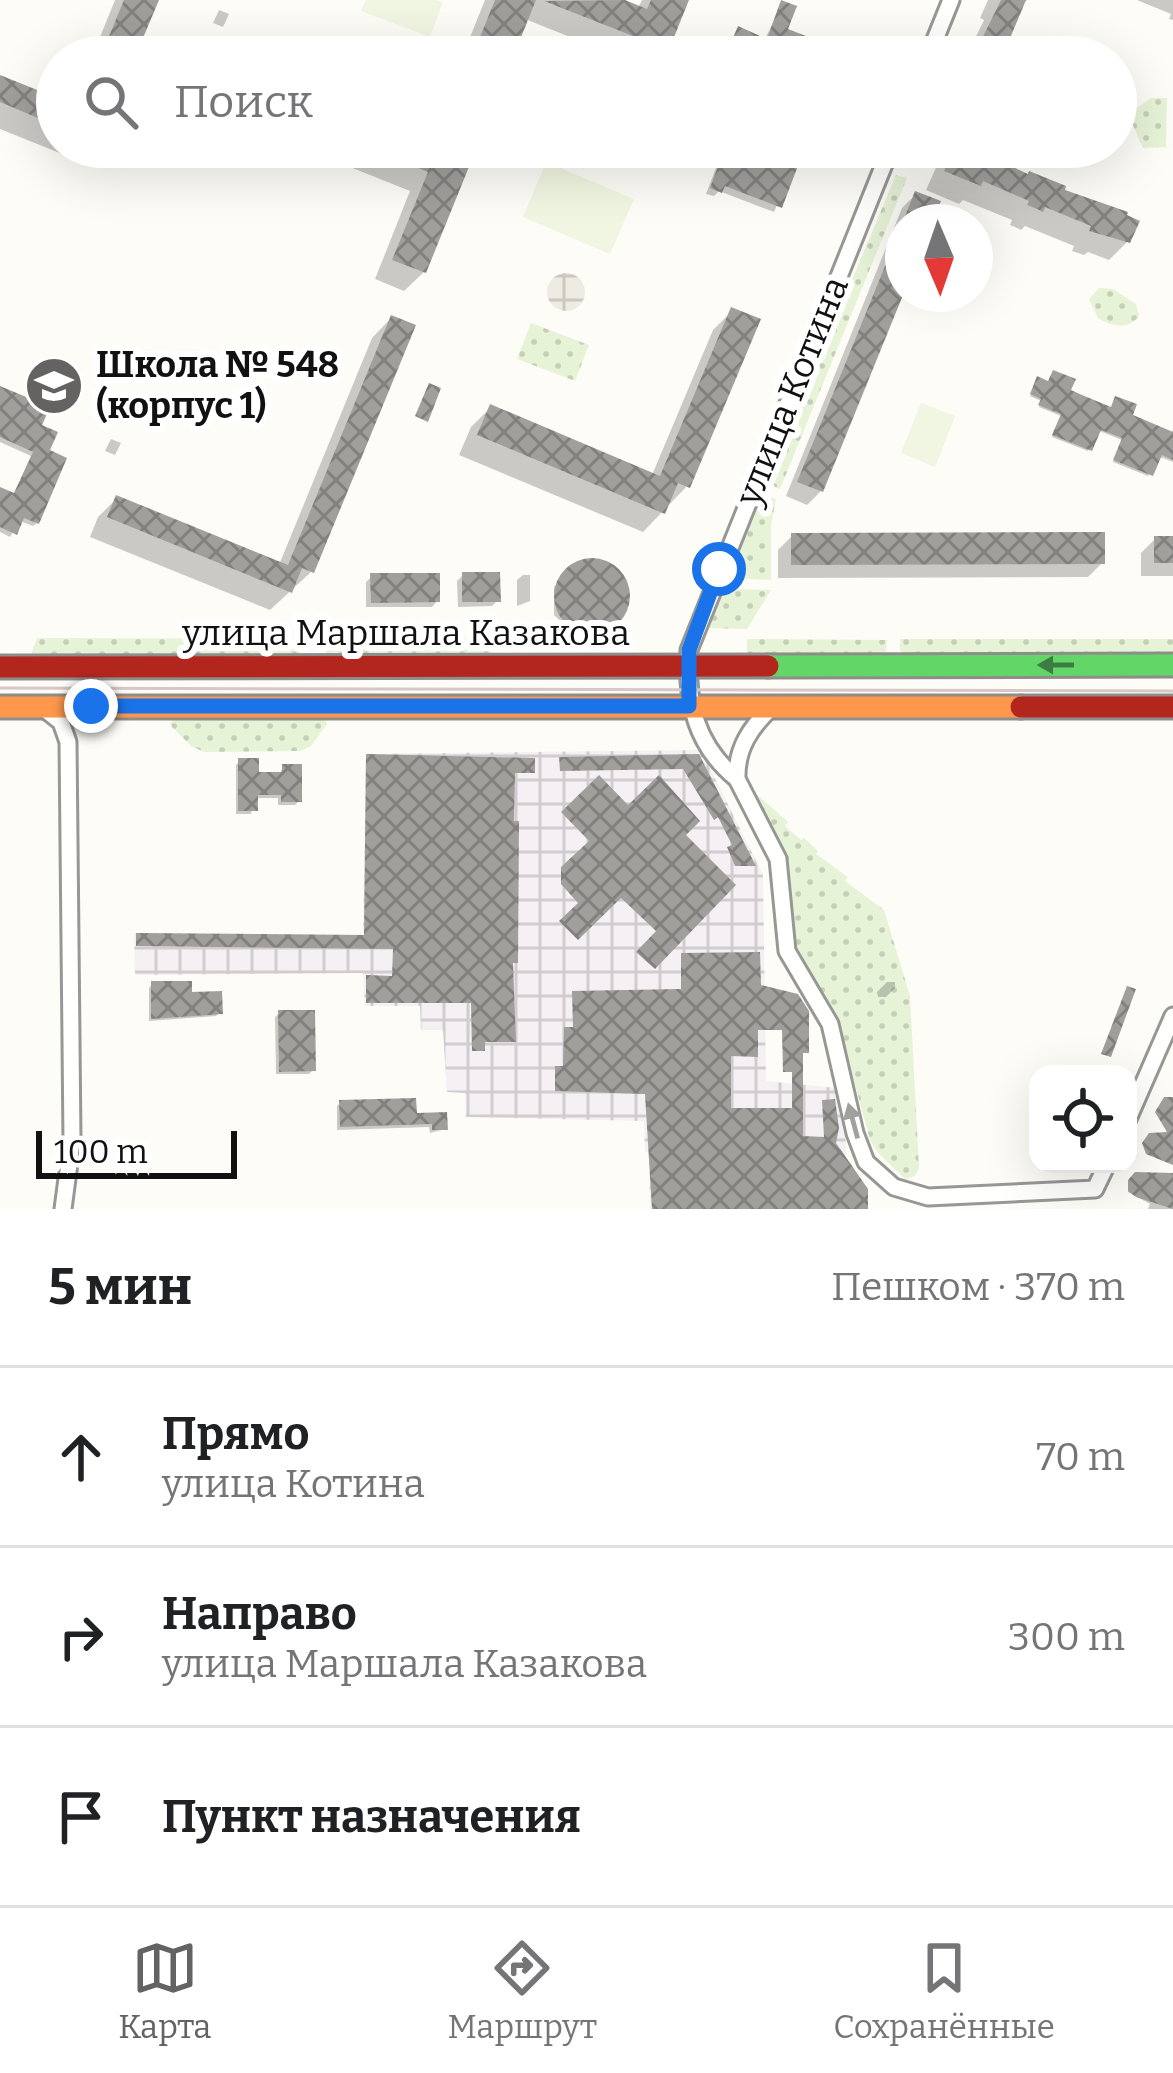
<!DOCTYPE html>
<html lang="ru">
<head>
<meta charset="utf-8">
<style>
  body { margin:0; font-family:Bitter,serif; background:#f6f6f6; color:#202124 }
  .controls { position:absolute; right:36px; bottom:36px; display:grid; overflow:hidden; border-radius:24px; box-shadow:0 12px 48px #0002 }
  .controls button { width:108px; height:108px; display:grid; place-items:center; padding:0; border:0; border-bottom:3px solid #e0e0e0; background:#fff; color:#202124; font:60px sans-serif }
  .compass { position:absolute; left:885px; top:204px; width:108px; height:108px; border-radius:50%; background:#fff; box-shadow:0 12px 48px #0002; rotate:178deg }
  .scale { position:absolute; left:36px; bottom:30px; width:201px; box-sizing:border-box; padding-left:12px; border:6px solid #111; border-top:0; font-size:33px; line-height:42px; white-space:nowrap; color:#111; -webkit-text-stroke:9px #fff; paint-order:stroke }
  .stop { position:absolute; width:36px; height:36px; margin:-27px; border:9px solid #1a73e8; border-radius:50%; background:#fff }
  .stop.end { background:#1a73e8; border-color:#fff; box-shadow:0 3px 12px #0008 }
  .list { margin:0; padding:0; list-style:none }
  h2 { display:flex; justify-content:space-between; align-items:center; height:156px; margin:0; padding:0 48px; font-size:51px }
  h2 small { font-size:39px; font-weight:400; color:#757577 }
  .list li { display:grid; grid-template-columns:78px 1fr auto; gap:36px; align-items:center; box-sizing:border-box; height:180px; padding:0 48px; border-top:3px solid #e0e0e0 }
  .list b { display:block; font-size:45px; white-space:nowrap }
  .list p { margin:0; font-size:39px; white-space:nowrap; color:#757577 }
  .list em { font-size:39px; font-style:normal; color:#757577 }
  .icon { flex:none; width:66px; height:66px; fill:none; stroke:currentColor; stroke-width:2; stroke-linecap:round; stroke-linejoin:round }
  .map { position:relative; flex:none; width:1173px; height:1209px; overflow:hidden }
  .search { position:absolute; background:#fff; box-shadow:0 12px 48px #0002; left:36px; right:36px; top:36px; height:132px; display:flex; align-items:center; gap:30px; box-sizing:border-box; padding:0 42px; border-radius:66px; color:#757577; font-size:45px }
  .sheet { height:696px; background:#fff }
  nav { display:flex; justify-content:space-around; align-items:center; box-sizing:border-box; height:168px; border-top:3px solid #e0e0e0; background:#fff; font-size:33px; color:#757577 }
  nav a { display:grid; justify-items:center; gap:6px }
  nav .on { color:#646362 }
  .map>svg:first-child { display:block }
  .industrial { fill:url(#industrial-grid) }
  .grass { fill:url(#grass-dots) }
  .pitch { fill:#f0f6e1 }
  .plaza { fill:url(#plaza-grid) }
  .shadow { fill:#0003 }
  .building { fill:url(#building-cross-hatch); fill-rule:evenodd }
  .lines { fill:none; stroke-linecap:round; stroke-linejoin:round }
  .street-casing { stroke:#979795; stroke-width:21 }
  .fast-casing { stroke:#8e8d8b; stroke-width:27 }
  .slow-casing { stroke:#8e8d8b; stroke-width:27 }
  .jam-casing { stroke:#8e8d8b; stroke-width:27 }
  .street { stroke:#fffffe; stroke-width:15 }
  .fast { stroke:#63d668; stroke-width:21 }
  .slow { stroke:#ff974d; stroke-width:21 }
  .jam { stroke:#b3261e; stroke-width:21 }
  .tram { stroke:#d9c6c7; stroke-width:3 }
  .oneway { fill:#3e7d41 }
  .oneway2 { fill:#a0a09f }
  .route { stroke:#1a73e8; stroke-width:15 }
  .labels { text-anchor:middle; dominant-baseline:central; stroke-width:12; stroke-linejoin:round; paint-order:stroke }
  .poi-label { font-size:36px; font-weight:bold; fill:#111; stroke:#fff; text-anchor:start }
  .street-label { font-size:36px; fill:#111; stroke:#fff }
</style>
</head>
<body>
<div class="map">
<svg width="1173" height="1209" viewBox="0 0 1173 1209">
  <defs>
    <pattern id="industrial-grid" width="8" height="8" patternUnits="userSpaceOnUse" patternTransform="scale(3)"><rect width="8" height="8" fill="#f5f0f3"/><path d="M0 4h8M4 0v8" fill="none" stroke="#d1cdcf"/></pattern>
    <pattern id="grass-dots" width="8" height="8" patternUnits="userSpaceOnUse" patternTransform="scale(3)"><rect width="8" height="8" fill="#e7f3d7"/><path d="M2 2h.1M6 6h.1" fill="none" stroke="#c5cfb8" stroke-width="1.8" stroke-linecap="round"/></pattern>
    <pattern id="plaza-grid" width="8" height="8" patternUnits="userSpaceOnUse" patternTransform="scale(3)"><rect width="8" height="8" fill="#edebe2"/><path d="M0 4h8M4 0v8" fill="none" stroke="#cac8c1"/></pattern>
    <pattern id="building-cross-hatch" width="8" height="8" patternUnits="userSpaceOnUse" patternTransform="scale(3)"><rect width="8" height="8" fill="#a19f9c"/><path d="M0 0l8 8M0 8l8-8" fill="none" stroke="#82807e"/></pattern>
  </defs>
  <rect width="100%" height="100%" fill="#fdfcf7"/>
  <path class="industrial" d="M701,750L763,875L766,1081L836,1088L845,1114L846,1157L868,1189V1209H650L649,1153L645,1151L644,1121L466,1117L465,1093L447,1092L443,1030H421L420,1006H365L363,973L135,975L134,933L363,935L366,754Z"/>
  <g class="grass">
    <path d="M1151,98H1167L1166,147L1143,148L1128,114Z"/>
    <path d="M896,175L907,178L780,489L775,487L769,477Z"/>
    <path d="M1099,288L1113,289L1136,304L1139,316C1127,331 1111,326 1098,318L1089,299Z"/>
    <path d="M531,323L589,345L575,381L517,359Z"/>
    <path d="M765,497L776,499L771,525V580L732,578L730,574L760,500Z"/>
    <path d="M732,589L771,590L747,629L709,628L721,595Z"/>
    <path d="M37,638L290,639L304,659H37L32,652Z"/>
    <path d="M326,638H491L490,660L326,659Z"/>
    <path d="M747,639L887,640L885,659H747Z"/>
    <path d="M900,639H1173V659H908L900,650Z"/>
    <path d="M176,718H324L327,724L311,746L301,751L204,752L191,746L172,727L170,723Z"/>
    <path d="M746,785L788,822L785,826L801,840L804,838L818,851L816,854L848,877L845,881L884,910L910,996L919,1168L915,1176L905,1179L878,1153L870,1140L838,1022L793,948L784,858Z"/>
  </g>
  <g class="pitch">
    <path d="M366,0H436L443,2L430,37L361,11Z"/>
    <path d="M546,162L634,199L610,254L523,217Z"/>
    <path d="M921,403L955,416L935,467L901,453Z"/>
  </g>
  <circle class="plaza" cx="566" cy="292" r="19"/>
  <g class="shadow">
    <path d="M115,0H155L132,57H92Z"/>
    <path d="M485,0H617L638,8L642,0H686L663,57H620L525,19L510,57H462Z"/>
    <path d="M988,0H1027L1019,7L1004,44L1005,57H966L984,20L980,18Z"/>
    <path d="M1137,0H1173V20L1169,19L1171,14Z"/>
    <path d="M782,4L784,31L836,57H757L729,44L739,29L764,41Z"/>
    <path d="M219,10L229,14L223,27L213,23Z"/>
    <path d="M0,78L57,101V147H89L77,160L0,129Z"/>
    <path d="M300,147H474L424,272L404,291L375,279L410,191Z"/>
    <path d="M724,147H802L774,212L719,191L714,196L706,194Z"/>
    <path d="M931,147H962L1128,241L1109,260L1088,252L1084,255L1072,251L1074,246L1025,226L1021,230L1015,227L1010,225L1012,220L963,200L959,204L926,190L939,161L927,156Z"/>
    <path d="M916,194L929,222H903V287L821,491L807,505L786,496L902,208Z"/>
    <path d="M732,311L687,486L643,532L459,455L471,427L490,408L652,475L713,330Z"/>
    <path d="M391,318L311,572L270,610L90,537L98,517L117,498L279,565L372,338Z"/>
    <path d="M1036,382L1171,434L1173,429V462L1158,456L1148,476L1113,462L1122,440L1097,430L1088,451L1052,437L1061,416L1039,407L1041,401L1030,396Z"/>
    <path d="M0,392L38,427L46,452L37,523L33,526L20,521L10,537L0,532V491L13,496L31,456L0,442Z"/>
    <path d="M111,439L121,443L115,455L105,451Z"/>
    <path d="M792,536L1102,563L1088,577L778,578V550Z"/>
    <path d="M1155,539H1173V576H1141V553Z"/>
    <path d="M605,561L626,581L627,610L605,633L575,634L554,615V587L578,562Z"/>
    <path d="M463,575L497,601L492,606L458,607L457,581Z"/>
    <path d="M523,575H530V601L517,606V580Z"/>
    <path d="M372,576L437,601L432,607H366V582Z"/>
    <path d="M240,761L256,775L279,776L283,767L299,801L295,805H278V798H255L251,814H236V765Z"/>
    <path d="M887,982H895V988L886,997H878L877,992Z"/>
    <path d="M152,984L189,995L220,1012L216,1016L149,1021V988Z"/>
    <path d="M279,1013L313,1070L309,1074H276L275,1017Z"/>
    <path d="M340,1103L414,1116L445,1129L430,1133L429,1127L337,1130V1106Z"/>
    <path d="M1136,1175L1173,1176V1209H1148L1150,1204L1128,1192V1184Z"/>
  </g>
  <g class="building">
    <path d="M124,0H159L135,57H119L103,51Z"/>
    <path d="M495,0H536L513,57H472Z"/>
    <path d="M625,0L647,9L651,0H689L666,57H631L638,38L544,1Z"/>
    <path d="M781,0L797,6L788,29L859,57H760L762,52L733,38L738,26L767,39Z"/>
    <path d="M1001,0H1026L1008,43L1013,45L1008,57H973Z"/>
    <path d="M0,75L57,98V126L0,102Z"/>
    <path d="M367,147H477L426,273L392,260L428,172Z"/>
    <path d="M725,147H805L782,208L725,186L722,193L710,188Z"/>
    <path d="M953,147H970L1028,174L1029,171L1066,186L1065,190L1128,212L1127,215L1140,221L1130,243L1089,231L1091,226L1045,207L1043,212L1035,208L1027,205L1029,201L983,181L981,186L944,171Z"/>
    <path d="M915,191L941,201L933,222H903Z"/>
    <path d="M903,222V295L823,492L797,482Z"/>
    <path d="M731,307L761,319L690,488L678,483L665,514L477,435L490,404L660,476Z"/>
    <path d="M391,315L416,325L314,573L302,568L292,593L107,517L116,495L288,565Z"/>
    <path d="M1053,370L1076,379L1071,390L1082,395L1111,407L1115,396L1137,404L1133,415L1173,432V460L1162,455L1153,476L1113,460L1122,438L1101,430L1092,451L1052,435L1061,414L1038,405L1041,399L1030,394L1037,376L1048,381Z"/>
    <path d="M429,383L441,388L428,422L415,416Z"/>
    <path d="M0,386L50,407L42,425L58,432L50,450L67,458L39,524L24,518L17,535L0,527V487L14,493L33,452L0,437Z"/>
    <path d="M1105,532V564L791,565V533Z"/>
    <rect x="1154" y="536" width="19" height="27"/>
    <circle cx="592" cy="596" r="38"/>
    <path d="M462,572H500L501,602H462Z"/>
    <path d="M370,573H440V602L371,603Z"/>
    <path d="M366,754L535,758V773H515L514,821H519L518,963H513L516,1042H485V1051H472L471,1003H366V975L392,976L393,949L136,946V933L364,935Z"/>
    <path d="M699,754L756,866H735L727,847L732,845L718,817L714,820L683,769L560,771L559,757Z"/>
    <path d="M238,758H259V772H282V764H302V802H281V795H258V811H238Z"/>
    <path d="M599,775L628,805L659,775L700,821L686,835L736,885L655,969L636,952L656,931L621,898L578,940L559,921L578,903L561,884V867L589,841L561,812Z"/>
    <path d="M760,952L761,985L798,994L809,1011V1053H803V1136L824,1137L822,1100L835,1099L839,1128L836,1143L868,1189V1209H652L645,1094L555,1091V1066H563L564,1027H573L572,991L681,989V953ZM758,1030H782L783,1072H792V1108H731V1056L758,1057Z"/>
    <path d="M151,981H192V992L222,991L223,1014L151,1019Z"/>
    <path d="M1127,986L1136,989L1111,1057L1101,1054Z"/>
    <path d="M278,1010H315L316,1071L279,1072Z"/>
    <path d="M1164,1097H1173V1165L1146,1154L1142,1143L1149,1133L1167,1132L1155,1112Z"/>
    <path d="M416,1098L417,1113L447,1112L448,1130H432V1124L340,1127L339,1100Z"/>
    <path d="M1135,1172L1173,1173V1209L1136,1197L1128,1191V1180Z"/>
  </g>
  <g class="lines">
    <defs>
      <g id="street">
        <path d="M928,57L951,0"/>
        <path d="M42,707L61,722L68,742L72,1141L63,1209"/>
        <path d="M772,707C751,727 736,748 737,779L778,859L787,951L830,1024L855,1133L866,1162L894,1187L928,1197L1095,1189L1107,1164"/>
        <path d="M737,779C695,745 686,701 689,650L891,147"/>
        <path d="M1128,1119L1173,1016"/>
      </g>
      <path id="fast" d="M768,666L1173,665"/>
      <path id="slow" d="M0,707H1021"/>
      <g id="jam">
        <path d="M0,667L768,666"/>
        <path d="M1021,707H1173"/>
      </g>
    </defs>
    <use href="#street" class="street-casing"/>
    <use href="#fast" class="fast-casing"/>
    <use href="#slow" class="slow-casing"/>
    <use href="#jam" class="jam-casing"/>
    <use href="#street" class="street"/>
    <use href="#fast" class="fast"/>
    <use href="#slow" class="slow"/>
    <use href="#jam" class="jam"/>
    <path class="tram" d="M0,688L1173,691"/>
  </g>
  <defs><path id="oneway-solid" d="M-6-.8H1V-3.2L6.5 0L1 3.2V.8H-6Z" transform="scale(3)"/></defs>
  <use class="oneway" href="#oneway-solid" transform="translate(1056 665) rotate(180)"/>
  <use class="oneway2" href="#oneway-solid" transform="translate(853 1121) rotate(-105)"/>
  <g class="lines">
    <path class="route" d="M91,706H689V650L719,569"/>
  </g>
  <defs>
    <symbol id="school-disc" viewBox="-11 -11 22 22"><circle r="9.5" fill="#646362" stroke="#fff"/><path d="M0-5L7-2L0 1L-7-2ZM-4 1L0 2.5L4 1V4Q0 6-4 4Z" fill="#fff"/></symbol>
  </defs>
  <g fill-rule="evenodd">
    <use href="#school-disc" x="21" y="353" width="66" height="66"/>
  </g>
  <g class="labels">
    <g class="poi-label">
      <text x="96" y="365">Школа № 548<tspan x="96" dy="41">(корпус 1)</tspan></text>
    </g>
    <g class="street-label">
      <text transform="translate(792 391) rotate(-68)">улица Котина</text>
      <text x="406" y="633">улица Маршала Казакова</text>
    </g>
  </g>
</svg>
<div class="controls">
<button><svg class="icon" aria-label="locate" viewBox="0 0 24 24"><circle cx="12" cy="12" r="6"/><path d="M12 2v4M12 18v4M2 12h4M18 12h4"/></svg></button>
</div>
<svg class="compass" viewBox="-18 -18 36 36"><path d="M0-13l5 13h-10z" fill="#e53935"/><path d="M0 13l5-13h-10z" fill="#757577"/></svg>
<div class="scale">100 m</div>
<div class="stop" style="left:719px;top:569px"></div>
<div class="stop end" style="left:91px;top:706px"></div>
<div class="search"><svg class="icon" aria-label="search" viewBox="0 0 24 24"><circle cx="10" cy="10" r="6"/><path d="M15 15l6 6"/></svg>Поиск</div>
</div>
<section class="sheet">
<h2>5 мин<small>Пешком · 370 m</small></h2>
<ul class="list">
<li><svg class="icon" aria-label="ahead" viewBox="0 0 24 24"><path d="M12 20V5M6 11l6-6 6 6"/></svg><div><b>Прямо</b><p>улица Котина</p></div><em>70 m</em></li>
<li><svg class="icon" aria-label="right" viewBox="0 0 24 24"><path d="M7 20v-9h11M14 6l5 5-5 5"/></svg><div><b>Направо</b><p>улица Маршала Казакова</p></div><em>300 m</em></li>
<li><svg class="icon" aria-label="arrive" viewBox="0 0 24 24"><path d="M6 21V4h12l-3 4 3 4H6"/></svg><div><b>Пункт назначения</b></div></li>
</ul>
</section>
<nav>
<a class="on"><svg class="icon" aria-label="map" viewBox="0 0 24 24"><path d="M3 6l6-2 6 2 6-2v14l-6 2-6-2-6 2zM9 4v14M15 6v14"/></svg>Карта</a>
<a><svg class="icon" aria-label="directions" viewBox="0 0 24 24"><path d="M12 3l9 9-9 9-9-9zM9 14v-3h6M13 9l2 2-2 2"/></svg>Маршрут</a>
<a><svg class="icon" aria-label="saved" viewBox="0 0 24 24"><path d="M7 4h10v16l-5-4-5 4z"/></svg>Сохранённые</a>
</nav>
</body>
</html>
